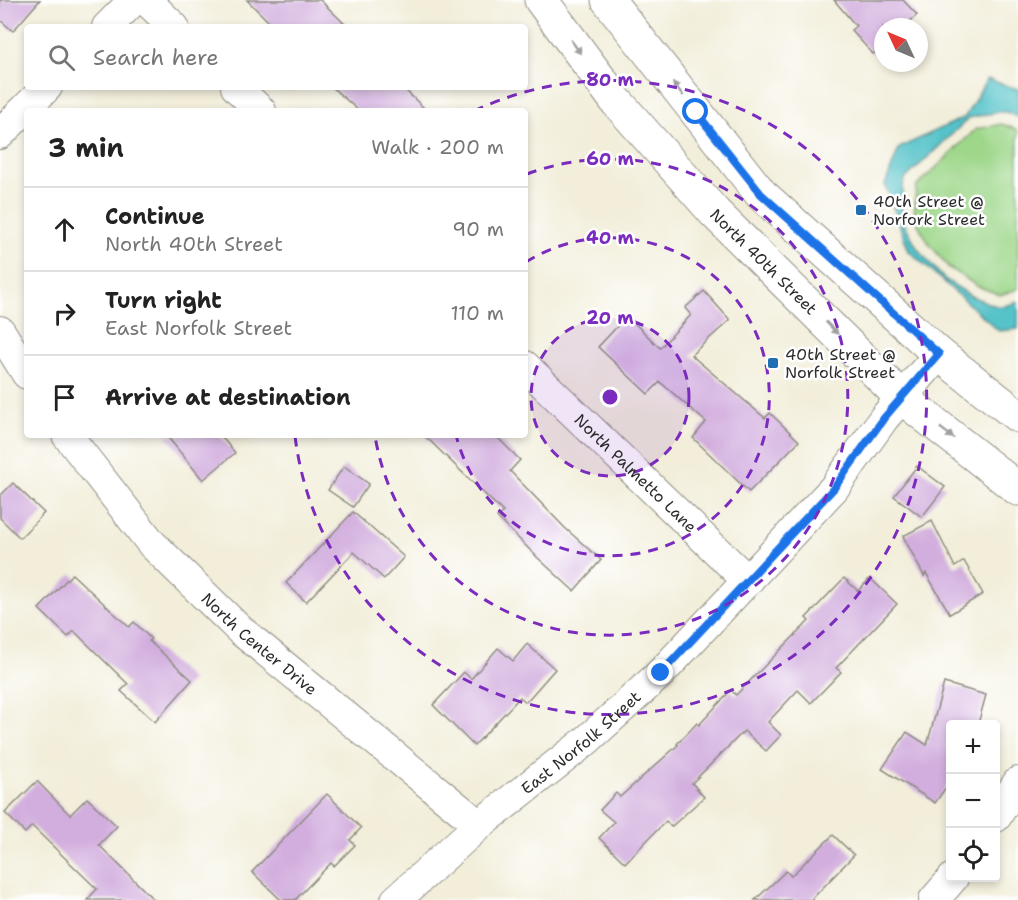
<!DOCTYPE html>
<html lang="en">
<head>
<meta charset="utf-8">
<style>
  body { margin:0; font-family:"Shantell Sans",sans-serif; background:#f6f6f6; color:#222 }
  .controls { position:absolute; right:18px; bottom:18px; display:grid; overflow:hidden; border-radius:6px; box-shadow:0 3px 9px #0003 }
  .controls button { width:54px; height:54px; display:grid; place-items:center; padding:0; border:0; border-bottom:2px solid #e0e0e0; background:#fff; color:#222; font:30px sans-serif }
  .compass { position:absolute; left:874px; top:18px; width:54px; height:54px; border-radius:50%; background:#fff; box-shadow:0 3px 9px #0003; rotate:314deg }
  .stop { position:absolute; width:18px; height:18px; margin:-14px; border:4px solid #1a73e8; border-radius:50%; background:#fff }
  .stop.end { background:#1a73e8; border-color:#fff; box-shadow:0 2px 6px #0008 }
  .list { margin:0; padding:0; list-style:none }
  h2 { display:flex; justify-content:space-between; align-items:center; height:78px; margin:0; padding:0 24px; font-size:26px }
  h2 small { font-size:20px; font-weight:400; color:#767676 }
  .list li { display:grid; grid-template-columns:39px 1fr auto; gap:18px; align-items:center; box-sizing:border-box; height:84px; padding:0 24px; border-top:2px solid #e0e0e0 }
  .list b { display:block; font-size:22px; white-space:nowrap }
  .list p { margin:0; font-size:20px; white-space:nowrap; color:#767676 }
  .list em { font-size:20px; font-style:normal; color:#767676 }
  .icon { flex:none; width:33px; height:33px; fill:none; stroke:currentColor; stroke-width:2; stroke-linecap:round; stroke-linejoin:round }
  .map { position:relative; flex:none; width:1018px; height:900px; overflow:hidden }
  .search { position:absolute; background:#fff; box-shadow:0 3px 9px #0003; left:24px; top:24px; width:504px; height:66px; display:flex; align-items:center; gap:15px; box-sizing:border-box; padding:0 21px; border-radius:6px; color:#767676; font-size:22px }
  .panel { position:absolute; background:#fff; box-shadow:0 3px 9px #0003; left:24px; top:108px; width:504px; height:330px; border-radius:6px }
  .map>svg:first-child { display:block }
  .green { fill:#9ed78a; stroke:#64815a; stroke-width:1.5 }
  .water { fill:#55c3c9; stroke:#40777a; stroke-width:1.5 }
  .building { fill:#d2aede }
  .lines { fill:none; stroke-linecap:round; stroke-linejoin:round }
  .minor-casing { stroke:#8e8c82; stroke-width:32 }
  .secondary-casing { stroke:#8e8c82; stroke-width:35 }
  .minor { stroke:#fff; stroke-width:30 }
  .secondary { stroke:#fff; stroke-width:33 }
  .oneway { fill:#a0a0a0 }
  .route { stroke:#1a73e8; stroke-width:8 }
  .ring { fill:none; stroke:#7b2cbf; stroke-width:3; stroke-dasharray:10 8 }
  .poi-dot { fill:#1f6fb2; stroke:#fff; stroke-width:2 }
  .labels { text-anchor:middle; dominant-baseline:central; stroke-width:5; stroke-linejoin:round; paint-order:stroke }
  .poi-label { font-size:16px; fill:#2b2b2b; stroke:#fff; text-anchor:start }
  .street-label { font-size:16px; fill:#2b2b2b; stroke:#fff }
  .centre { fill:#7b2cbf; stroke:#fff; stroke-width:3 }
  .ring-label { font-size:18px; text-anchor:middle; font-weight:bold; fill:#7b2cbf; stroke:#fff; stroke-width:5; stroke-linejoin:round; paint-order:stroke }
</style>
</head>
<body>
<div class="map">
<svg width="1018" height="900" viewBox="0 0 1018 900">
  <rect width="100%" height="100%" fill="#fff"/>
  <filter id="ink" filterUnits="userSpaceOnUse"><feTurbulence type="fractalNoise" baseFrequency=".0167" numOctaves="2"/><feDisplacementMap in="SourceGraphic" scale="12" xChannelSelector="R" yChannelSelector="G"/><feConvolveMatrix kernelMatrix="1 2 1 2 8 2 1 2 1" color-interpolation-filters="sRGB"/></filter>
  <filter id="wash" filterUnits="userSpaceOnUse"><feTurbulence type="fractalNoise" baseFrequency=".008" numOctaves="4" result="noise"/><feDisplacementMap in="SourceGraphic" scale="24" xChannelSelector="R" yChannelSelector="G"/><feGaussianBlur stdDeviation="1.35" result="paint"/><feColorMatrix in="noise" values="0 0 0 0 0 0 0 0 0 0 0 0 0 0 0 0 0 1.4 0 .05"/><feComposite in="paint" operator="in"/></filter>
  <g filter="url(#wash)">
    <rect width="100%" height="100%" fill="#f2eeda"/>
    <path class="green" d="M1002,124L1018,130V289L1000,295L977,286L949,268L928,242L914,217L916,187L976,129Z"/>
    <path class="water" d="M987,79L1018,89V117L1006,112H998L969,118L906,178L903,185L902,219L918,249L943,278L971,296L996,306H1005L1018,302V329L999,331L909,251L885,185L899,148L965,117Z"/>
    <g id="blocks">
      <g class="building">
        <path d="M0,0H40L13,31L0,20Z"/>
        <path d="M247,0H320L348,27H274Z"/>
        <path d="M834,0H903L917,15L904,27H883V46L873,54L851,30L856,26Z"/>
        <path d="M332,87H402L427,111H359Z"/>
        <path d="M704,291L730,320L691,355L765,418L770,413L799,441L749,492L693,438L706,422L660,382L648,394L598,347L627,316L660,348L691,315L685,308Z"/>
        <path d="M166,435H220L235,453L203,480Z"/>
        <path d="M424,435H495L520,460L510,471L565,528L601,560L574,591L538,558L497,517L503,512Z"/>
        <path d="M344,466L369,484L353,507L328,490Z"/>
        <path d="M917,466L945,487L922,517L894,496Z"/>
        <path d="M13,483L44,513L20,538L0,518V496Z"/>
        <path d="M353,512L404,557L384,579L354,552L306,602L286,583Z"/>
        <path d="M932,521L955,567L964,561L983,594L950,614L926,573L924,576L903,536Z"/>
        <path d="M72,574L129,627L134,622L151,639L149,641L192,680L155,722L121,691L128,684L74,631L68,637L39,609Z"/>
        <path d="M844,578L858,591L870,578L897,604L836,668L841,672L811,703L798,690L768,722L781,735L766,751L744,731L692,783L704,797L671,827L666,821L625,863L599,838L614,822L600,810L616,793L620,797L678,745L677,744L697,723L699,725L731,690L736,695L809,621L806,618Z"/>
        <path d="M527,644L555,669L526,702L520,697L474,746L433,705L464,672L471,679L498,648L513,661Z"/>
        <path d="M944,683L986,695L978,724H951V780L935,803L882,769L907,732L927,745Z"/>
        <path d="M37,781L70,815L87,798L117,826L99,845L154,900H87L97,889L32,826L25,833L5,813Z"/>
        <path d="M327,794L361,828L350,840L355,845L334,866L331,863L295,900H281L252,872Z"/>
        <path d="M833,835L854,855L812,899L814,900H755L786,871L791,876Z"/>
      </g>
    </g>
  </g>
  <g filter="url(#ink)">
    <use href="#blocks" fill-opacity="0" stroke="#8e8c82" stroke-width="1.5"/>
    <g class="lines">
      <defs>
        <g id="minor">
          <path d="M146,0L174,27"/>
          <path d="M107,27L134,0"/>
          <path d="M236,87L261,111"/>
          <path d="M0,134L47,87"/>
          <path d="M0,331L27,374"/>
          <path id="s1" d="M525,366L748,581"/>
          <path id="s2" d="M67,435L152,544L240,630L479,825"/>
          <path d="M996,817L1018,782"/>
          <path id="s3" d="M396,900L479,825L586,741L661,673L834,488L884,418L939,354"/>
          <path d="M934,900L953,878"/>
        </g>
        <g id="secondary">
          <path id="s4" d="M541,0L617,102L715,213L901,397L1018,489"/>
          <path d="M608,0L761,194L939,354L1018,416"/>
        </g>
      </defs>
      <use href="#minor" class="minor-casing"/>
      <use href="#secondary" class="secondary-casing"/>
      <use href="#minor" class="minor"/>
      <use href="#secondary" class="secondary"/>
    </g>
    <defs><path id="oneway-solid" d="M-6-.8H1V-3.2L6.5 0L1 3.2V.8H-6Z" transform="scale(1.5)"/></defs>
    <g class="oneway">
      <use href="#oneway-solid" transform="translate(576 47) rotate(53)"/>
      <use href="#oneway-solid" transform="translate(678 89) rotate(-128)"/>
      <use href="#oneway-solid" transform="translate(832 328) rotate(45)"/>
      <use href="#oneway-solid" transform="translate(947 433) rotate(38)"/>
    </g>
  </g>
  <g class="lines" filter="url(#ink)">
    <path class="route" d="M661,673L834,488L884,418L939,354L761,194L696,112"/>
  </g>
  <circle cx="610" cy="397" r="79" fill="#7b2cbf" fill-opacity=".12"/>
  <g class="ring">
    <circle cx="610" cy="397" r="79"/>
    <path d="M526 262A159 159 0 1 1 456 435"/>
    <path d="M527 174A238 238 0 1 1 375 436"/>
    <path d="M474 111A317 317 0 1 1 295 436"/>
  </g>
  <g class="poi-dot">
    <rect x="855" y="204" width="12" height="12" rx="3"/>
    <rect x="767" y="357" width="12" height="12" rx="3"/>
  </g>
  <g class="labels">
    <g class="poi-label">
      <text x="873" y="201">40th Street @<tspan x="873" dy="18">Norfork Street</tspan></text>
      <text x="785" y="354">40th Street @<tspan x="785" dy="18">Norfolk Street</tspan></text>
    </g>
    <g class="street-label">
      <text stroke="none"><textPath href="#s4" startOffset="344">North 40th Street</textPath></text>
      <text stroke="none"><textPath href="#s1" startOffset="154">North Palmetto Lane</textPath></text>
      <text stroke="none"><textPath href="#s2" startOffset="285">North Center Drive</textPath></text>
      <text stroke="none"><textPath href="#s3" startOffset="243">East Norfolk Street</textPath></text>
    </g>
  </g>
  <circle cx="610" cy="397" r="9" class="centre"/>
  <g class="ring-label">
    <text x="610" y="86">80 m</text>
    <text x="610" y="165">60 m</text>
    <text x="610" y="244">40 m</text>
    <text x="610" y="324">20 m</text>
  </g>
</svg>
<div class="controls">
<button>+</button>
<button>−</button>
<button><svg class="icon" aria-label="locate" viewBox="0 0 24 24"><circle cx="12" cy="12" r="6"/><path d="M12 2v4M12 18v4M2 12h4M18 12h4"/></svg></button>
</div>
<svg class="compass" viewBox="-18 -18 36 36"><path d="M0-13l5 13h-10z" fill="#e53935"/><path d="M0 13l5-13h-10z" fill="#767676"/></svg>
<div class="stop" style="left:696px;top:112px"></div>
<div class="stop end" style="left:661px;top:673px"></div>
<div class="search"><svg class="icon" aria-label="search" viewBox="0 0 24 24"><circle cx="10" cy="10" r="6"/><path d="M15 15l6 6"/></svg>Search here</div>
<section class="panel">
<h2>3 min<small>Walk · 200 m</small></h2>
<ul class="list">
<li><svg class="icon" aria-label="ahead" viewBox="0 0 24 24"><path d="M12 20V5M6 11l6-6 6 6"/></svg><div><b>Continue</b><p>North 40th Street</p></div><em>90 m</em></li>
<li><svg class="icon" aria-label="right" viewBox="0 0 24 24"><path d="M7 20v-9h11M14 6l5 5-5 5"/></svg><div><b>Turn right</b><p>East Norfolk Street</p></div><em>110 m</em></li>
<li><svg class="icon" aria-label="arrive" viewBox="0 0 24 24"><path d="M6 21V4h12l-3 4 3 4H6"/></svg><div><b>Arrive at destination</b></div></li>
</ul>
</section>
</div>
</body>
</html>
